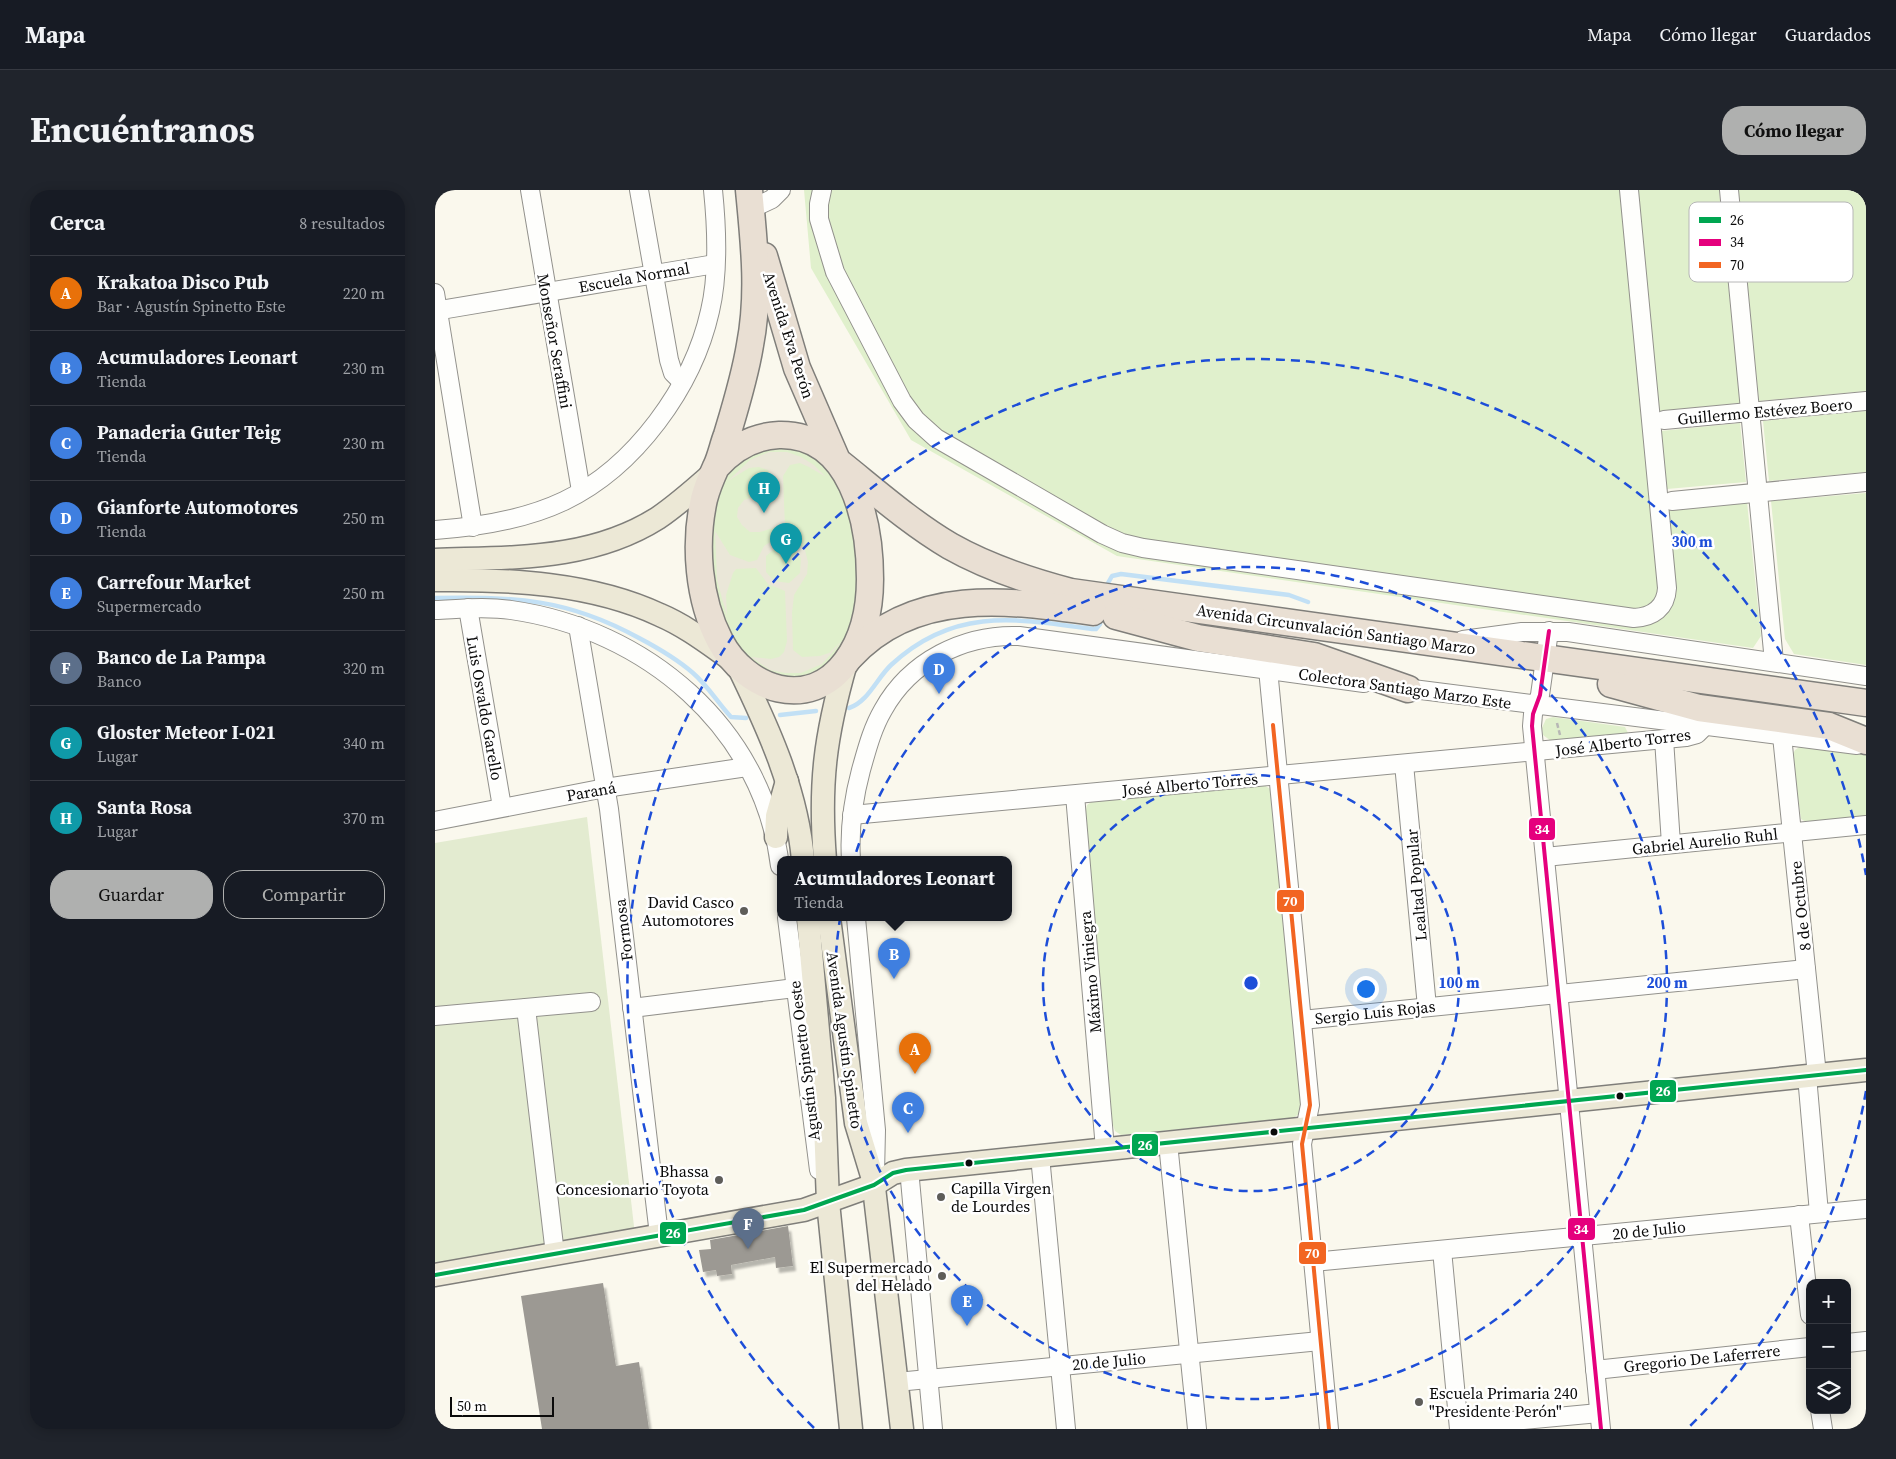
<!DOCTYPE html>
<html lang="es">
<head>
<meta charset="utf-8">
<style>
  body { margin:0; font-family:"Source Serif 4",serif; background:#20242c; color:#f1f3f6 }
  .controls { position:absolute; right:15px; bottom:15px; display:grid; overflow:hidden; border-radius:10px; box-shadow:0 2px 12px #0003 }
  .controls button { width:45px; height:45px; display:grid; place-items:center; padding:0; border:0; border-bottom:1px solid #363941; background:#171b24; color:#f1f3f6; font:25px sans-serif }
  .scale { position:absolute; left:15px; bottom:12px; width:104px; box-sizing:border-box; padding-left:5px; border:2px solid #0a0a0a; border-top:0; font-size:14px; line-height:18px; white-space:nowrap; color:#0a0a0a; -webkit-text-stroke:4px #fff; paint-order:stroke }
  .you { position:absolute; left:930px; top:798px; width:18px; height:18px; margin:-12px; border:4px solid #fff; border-radius:50%; background:#1a73e8; box-shadow:0 0 0 8px #1a73e833 }
  .badge { display:grid; place-items:center; width:32px; height:32px; border-radius:50%; background:#afb0af; color:#fff; font-size:16px; font-weight:700 }
  .pin { position:absolute; translate:-50% -41px; filter:drop-shadow(0 1px 2px #0008) }
  .pin::after { content:''; position:absolute; top:26px; width:18px; height:15px; background:inherit; clip-path:polygon(0 0,100% 0,50% 100%) }
  .popup { position:absolute; left:342px; top:666px; width:235px; height:65px; box-sizing:border-box; display:grid; place-content:center; border-radius:10px; background:#171b24; filter:drop-shadow(0 1px 4px #0005); font-size:16px; white-space:nowrap; color:#9ea1a6 }
  .popup b { font-size:19px; color:#f1f3f6 }
  .popup::after { content:''; position:absolute; left:50%; top:100%; margin-left:-10px; border:10px solid transparent; border-top-color:#171b24 }
  .list { margin:0; padding:0; list-style:none }
  h2 { display:flex; justify-content:space-between; align-items:center; height:65px; margin:0; padding:0 20px; font-size:21px }
  h2 small { font-size:16px; font-weight:400; color:#9ea1a6 }
  .list li { display:grid; grid-template-columns:32px 1fr auto; gap:15px; align-items:center; box-sizing:border-box; height:75px; padding:0 20px; border-top:1px solid #363941 }
  .list b { display:block; font-size:19px; white-space:nowrap }
  .list p { margin:0; font-size:16px; white-space:nowrap; color:#9ea1a6 }
  .list em { font-size:16px; font-style:normal; color:#9ea1a6 }
  .actions { display:flex; gap:10px; padding:15px 20px }
  .actions a { flex:1; padding:11px 0; border:1px solid #afb0af; border-radius:20px; text-align:center; font-size:18px; color:#afb0af }
  .actions .main { background:#afb0af; color:#111 }
  .icon { flex:none; width:28px; height:28px; fill:none; stroke:currentColor; stroke-width:2; stroke-linecap:round; stroke-linejoin:round }
  .map { position:relative; flex:none; width:1431px; height:1239px; overflow:hidden; border-radius:20px }
  header { display:flex; align-items:center; gap:30px; box-sizing:border-box; height:70px; padding:0 25px; background:#171b24; border-bottom:1px solid #363941 }
  header strong { font-size:24px }
  nav { display:flex; gap:28px; margin-inline-start:auto; font-size:18px }
  .intro { display:flex; align-items:center; justify-content:space-between; box-sizing:border-box; height:120px; padding:0 30px }
  h1 { margin:0; font-size:35px }
  .button { padding:12px 22px; border-radius:20px; background:#afb0af; color:#111; font-size:18px; font-weight:700 }
  main { display:flex; gap:30px; padding:0 30px }
  aside { flex:1; background:#171b24; border-radius:20px; box-shadow:0 2px 12px #0003 }
  .map>svg:first-child { display:block }
  .green { fill:#e0f0cc }
  .cemetery { fill:#e3ebd0 }
  .plaza { fill:#eae7d8; fill-rule:evenodd }
  .lines { fill:none; stroke-linecap:round; stroke-linejoin:round }
  .stream { stroke:#c2e0f5; stroke-width:4.5 }
  .building { fill:#9c9993; filter:url(#shadow) }
  .minor-casing { stroke:#92918c; stroke-width:20 }
  .major-casing { stroke:#7f7e7a; stroke-width:25 }
  .highway-casing { stroke:#7f7e7a; stroke-width:29 }
  .path { stroke:#b7b7b5; stroke-width:2.5; stroke-dasharray:5 2.5; stroke-linecap:butt }
  .minor { stroke:#fefefc; stroke-width:18 }
  .major { stroke:#ece8d6; stroke-width:22 }
  .highway { stroke:#e9dfd3; stroke-width:26 }
  .bus-1-casing { stroke:#fff; stroke-width:8 }
  .bus-2-casing { stroke:#fff; stroke-width:8 }
  .bus-3-casing { stroke:#fff; stroke-width:8 }
  .bus-1 { stroke:#00a651; stroke-width:4 }
  .bus-2 { stroke:#e5007d; stroke-width:4 }
  .bus-3 { stroke:#f26522; stroke-width:4 }
  .ring { fill:none; stroke:#1d4ed8; stroke-width:2.5; stroke-dasharray:9 6 }
  .poi-dot { fill:#5e5d59; stroke:#fff; stroke-width:2 }
  .bus-dot { fill:#0a0a0a; stroke:#fff; stroke-width:2 }
  .labels { text-anchor:middle; dominant-baseline:central; stroke-width:5; stroke-linejoin:round; paint-order:stroke }
  .street-label { font-size:16px; fill:#0a0a0a; stroke:#fff }
  .poi-label { font-size:16px; fill:#0a0a0a; stroke:#fff; text-anchor:end }
  .key { fill:#fff; stroke:#b6b6b6; stroke-width:1 }
  .key-label { font-size:14px; fill:#0a0a0a }
  .centre { fill:#1d4ed8; stroke:#fff; stroke-width:2.5 }
  .ring-label { font-size:15px; text-anchor:middle; font-weight:bold; fill:#1d4ed8; stroke:#fff; stroke-width:5; stroke-linejoin:round; paint-order:stroke }
  .line-badge { stroke:#fff; stroke-width:2 }
  .badge-label { font-size:14px; text-anchor:middle; font-weight:bold; fill:#fff }
</style>
</head>
<body>
<header>
<strong>Mapa</strong>
<nav><a>Mapa</a><a>Cómo llegar</a><a>Guardados</a></nav>
</header>
<div class="intro"><h1>Encuéntranos</h1><a class="button">Cómo llegar</a></div>
<main>
<aside>
<h2>Cerca<small>8 resultados</small></h2>
<ul class="list">
<li><span class="badge" style="background:#e8710a">A</span><div><b>Krakatoa Disco Pub</b><p>Bar · Agustín Spinetto Este</p></div><em>220 m</em></li>
<li><span class="badge" style="background:#3f7fe0">B</span><div><b>Acumuladores Leonart</b><p>Tienda</p></div><em>230 m</em></li>
<li><span class="badge" style="background:#3f7fe0">C</span><div><b>Panaderia Guter Teig</b><p>Tienda</p></div><em>230 m</em></li>
<li><span class="badge" style="background:#3f7fe0">D</span><div><b>Gianforte Automotores</b><p>Tienda</p></div><em>250 m</em></li>
<li><span class="badge" style="background:#3f7fe0">E</span><div><b>Carrefour Market</b><p>Supermercado</p></div><em>250 m</em></li>
<li><span class="badge" style="background:#5c6f8a">F</span><div><b>Banco de La Pampa</b><p>Banco</p></div><em>320 m</em></li>
<li><span class="badge" style="background:#0f9aa8">G</span><div><b>Gloster Meteor I-021</b><p>Lugar</p></div><em>340 m</em></li>
<li><span class="badge" style="background:#0f9aa8">H</span><div><b>Santa Rosa</b><p>Lugar</p></div><em>370 m</em></li>
</ul>
<div class="actions"><a class="main">Guardar</a><a>Compartir</a></div>
</aside>
<div class="map">
<svg width="1431" height="1239" viewBox="0 0 1431 1239">
  <defs>
    <filter id="shadow"><feDropShadow dx="3" dy="5" stdDeviation="1" flood-color="#0004"/></filter>
  </defs>
  <rect width="100%" height="100%" fill="#faf8ed"/>
  <g class="green">
    <path d="M369,0H1284L1305,213L1224,221L1226,241L1305,233L1311,292L1232,299L1233,319L1312,312L1326,446L1318,458L682,366L476,250L376,78Z"/>
    <path d="M1303,0H1431V201L1324,211Z"/>
    <path d="M1431,221V282L1334,291L1328,231Z"/>
    <path d="M338,257C351,259 365,259 377,267C435,305 448,479 361,488C355,489 329,484 324,481C317,476 299,454 294,447C291,441 290,432 288,425C284,412 278,399 276,385C272,359 277,304 293,283C304,268 320,263 338,257Z"/>
    <path d="M1431,303V475L1359,464L1350,449L1336,311Z"/>
    <path d="M1118,527L1190,537L1193,543L1116,551L1108,545L1107,538L1111,529Z"/>
    <path d="M1366,556L1431,564V627L1373,633L1366,629L1357,566L1360,560Z"/>
    <path d="M829,595L838,601L868,913L867,922L858,928L686,945L680,941L677,932L650,624L652,615L659,610Z"/>
  </g>
  <path class="cemetery" d="M152,627L200,1045L0,1081V653Z"/>
  <path class="plaza" d="M334,262H352L366,267L379,275L391,287L374,277L365,273L355,275L348,286L350,337L356,348L370,360L373,372L372,384L359,405L357,423L358,460L367,467L385,466L394,463L408,450L387,474L366,483H350L335,480L316,467L336,469L344,467L349,462L352,451L350,401L333,394L321,378L301,379L298,383L291,405L292,426L282,390L280,341L295,365L314,372L322,370L329,356L346,345V341L341,337L325,342H315L307,335L302,327L303,318L309,310L338,300L339,289L333,280L324,277L314,278L293,291L315,270ZM343,356L358,358L366,368L365,383L354,393L339,391L331,382V366Z"/>
  <g class="lines">
    <g class="stream">
      <path d="M673,393L677,386L686,384L854,405L873,412"/>
      <path d="M0,408C81,407 131,408 204,448C223,458 242,469 258,483C273,496 283,513 296,527L311,528"/>
      <path d="M414,518C433,512 442,488 456,475C518,417 580,428 657,439H661L665,434"/>
      <path d="M345,525L381,521"/>
    </g>
  </g>
  <g class="building">
    <path d="M353,1036L358,1076L341,1078L340,1067L296,1075L297,1084L282,1086L281,1080L268,1082L264,1060L276,1059L275,1050Z"/>
    <path d="M168,1093L181,1176L204,1172L214,1239H107L86,1106Z"/>
  </g>
  <g class="lines">
    <defs>
      <g id="minor">
        <path d="M95,0L146,301"/>
        <path d="M204,0L234,170L238,183L247,192"/>
        <path d="M387,0L384,14V29L400,82L467,211L481,230L501,248L667,344L687,353L708,358L1199,428C1218,427 1231,418 1232,398L1194,0"/>
        <path d="M1294,0L1339,472"/>
        <path d="M316,19L337,9L346,0"/>
        <path d="M0,103L38,337"/>
        <path d="M0,121L280,74"/>
        <path d="M1229,230L1431,211"/>
        <path d="M1237,311L1431,292"/>
        <path d="M0,340C44,337 89,330 129,311C200,277 258,197 275,121C284,83 282,39 278,0"/>
        <path d="M33,418L67,617"/>
        <path d="M0,420C25,419 51,416 76,420C210,439 328,537 345,676"/>
        <path d="M143,436L174,619L224,1045"/>
        <path d="M1114,441L1105,505L1098,524L1097,536L1166,1239"/>
        <path d="M1028,450L1087,442H1133L1431,486"/>
        <path d="M833,479L875,915L867,954L894,1239"/>
        <path d="M962,497L1422,555"/>
        <path d="M1347,546L1382,885"/>
        <path d="M1229,549L1236,654"/>
        <path d="M969,574L992,817"/>
        <path d="M640,605L670,959"/>
        <path d="M417,625L1251,547L1262,544L1269,537"/>
        <path d="M0,631L170,598L312,577"/>
        <path d="M1110,667L1431,635"/>
        <path d="M416,670C414,639 418,610 426,580C432,559 437,539 448,520C475,471 529,444 584,446L929,493"/>
        <path d="M352,728L384,980"/>
        <path d="M421,728L441,940L440,984"/>
        <path d="M91,818L120,1064"/>
        <path d="M197,818L360,798"/>
        <path d="M0,826L156,812"/>
        <path d="M867,830L1371,779"/>
        <path d="M1372,886L1384,1023"/>
        <path d="M733,953L762,1239"/>
        <path d="M605,966L631,1239"/>
        <path d="M474,979L498,1239"/>
        <path d="M1364,1025L1375,1125"/>
        <path d="M1007,1060L1024,1239"/>
        <path d="M878,1072L1431,1019"/>
        <path d="M1412,1153L1431,1151"/>
        <path d="M1160,1180L1375,1157"/>
        <path d="M462,1192L885,1151"/>
        <path d="M1385,1220L1388,1239"/>
        <path d="M1024,1236L1164,1223"/>
      </g>
      <g id="major">
        <path d="M0,370C78,367 155,371 223,328C242,315 259,300 277,284"/>
        <path d="M0,390C74,389 157,393 225,425C251,436 274,454 297,470"/>
        <path d="M304,478C334,540 362,601 368,670"/>
        <path d="M341,647L342,626L352,591"/>
        <path d="M390,670C384,594 390,546 411,473"/>
        <path d="M373,728L389,908L393,1012L416,1239"/>
        <path d="M394,728L421,933L438,989L467,1239"/>
        <path d="M0,1085L369,1020L439,995L458,983L471,980L1431,880"/>
      </g>
      <g id="highway">
        <path d="M329,66L362,178L401,268"/>
        <path d="M406,274C441,302 476,333 515,356C552,377 594,391 636,402L1431,513"/>
        <path d="M281,277C298,258 319,246 344,245C417,243 435,332 435,389C435,417 429,448 411,472C374,522 311,500 285,451C263,409 259,354 269,309C272,297 276,288 281,277C286,267 288,255 292,245C301,215 310,186 315,155C325,104 319,52 314,0"/>
        <path d="M681,426L763,448L879,466L973,499"/>
        <path d="M415,467C479,397 573,410 658,422"/>
        <path d="M1176,494L1264,518L1394,536L1431,551"/>
      </g>
    </defs>
    <use href="#minor" class="minor-casing"/>
    <use href="#major" class="major-casing"/>
    <use href="#highway" class="highway-casing"/>
    <path class="path" d="M1122,533L1125,545"/>
    <use href="#minor" class="minor"/>
    <use href="#major" class="major"/>
    <use href="#highway" class="highway"/>
    <defs>
      <path id="bus-1" d="M0,1085L369,1020L439,995L458,983L471,980L1431,880"/>
      <path id="bus-2" d="M1114,441L1105,505L1098,524L1097,536L1166,1239"/>
      <path id="bus-3" d="M838,535L875,915L867,954L894,1239"/>
    </defs>
    <use href="#bus-1" class="bus-1-casing"/>
    <use href="#bus-2" class="bus-2-casing"/>
    <use href="#bus-3" class="bus-3-casing"/>
    <use href="#bus-1" class="bus-1"/>
    <use href="#bus-2" class="bus-2"/>
    <use href="#bus-3" class="bus-3"/>
  </g>
  <g class="ring">
    <circle cx="816" cy="793" r="208"/>
    <circle cx="816" cy="793" r="416"/>
    <path d="M1431 901A624 624 0 0 1 1253 1238M379 1238A624 624 0 1 1 1431 685"/>
  </g>
  <g class="poi-dot">
    <circle cx="309" cy="721" r="5"/>
    <circle cx="284" cy="990" r="5"/>
    <circle cx="506" cy="1007" r="5"/>
    <circle cx="507" cy="1086" r="5"/>
    <circle cx="984" cy="1212" r="5"/>
  </g>
  <g class="bus-dot">
    <circle cx="1185" cy="906" r="4.5"/>
    <circle cx="839" cy="942" r="4.5"/>
    <circle cx="534" cy="973" r="4.5"/>
  </g>
  <g class="labels">
    <g class="street-label">
      <text transform="translate(199 87) rotate(-10)">Escuela Normal</text>
      <text transform="translate(354 145) rotate(72)">Avenida Eva Perón</text>
      <text transform="translate(120 151) rotate(80)">Monseñor Seraffini</text>
      <text transform="translate(1330 221) rotate(-5)">Guillermo Estévez Boero</text>
      <text transform="translate(901 439) rotate(8)">Avenida Circunvalación Santiago Marzo</text>
      <text transform="translate(970 498) rotate(8)">Colectora Santiago Marzo Este</text>
      <text transform="translate(50 518) rotate(80)">Luis Osvaldo Garello</text>
      <text transform="translate(1188 552) rotate(-7)">José Alberto Torres</text>
      <text transform="translate(755 594) rotate(-5)">José Alberto Torres</text>
      <text transform="translate(156 601) rotate(-10)">Paraná</text>
      <text transform="translate(1270 651) rotate(-6)">Gabriel Aurelio Ruhl</text>
      <text transform="translate(981 695) rotate(-95)">Lealtad Popular</text>
      <text transform="translate(1365 716) rotate(-96)">8 de Octubre</text>
      <text transform="translate(188 740) rotate(-97)">Formosa</text>
      <text transform="translate(655 782) rotate(-95)">Máximo Viniegra</text>
      <text transform="translate(940 822) rotate(-6)">Sergio Luis Rojas</text>
      <text transform="translate(410 850) rotate(82)">Avenida Agustín Spinetto</text>
      <text transform="translate(369 871) rotate(-97)">Agustín Spinetto Oeste</text>
      <text transform="translate(1214 1040) rotate(-6)">20 de Julio</text>
      <text transform="translate(1267 1168) rotate(-6)">Gregorio De Laferrere</text>
      <text transform="translate(674 1171) rotate(-5)">20 de Julio</text>
    </g>
    <g class="poi-label">
      <text x="299" y="712">David Casco<tspan x="299" dy="18">Automotores</tspan></text>
      <text x="274" y="981">Bhassa<tspan x="274" dy="18">Concesionario Toyota</tspan></text>
      <text x="516" y="998" text-anchor="start">Capilla Virgen<tspan x="516" dy="18">de Lourdes</tspan></text>
      <text x="497" y="1077">El Supermercado<tspan x="497" dy="18">del Helado</tspan></text>
      <text x="994" y="1203" text-anchor="start">Escuela Primaria 240<tspan x="994" dy="18">"Presidente Perón"</tspan></text>
    </g>
  </g>
  <rect x="1254" y="12" width="164" height="80" rx="8" class="key"/>
  <rect x="1264" y="27" width="22" height="6" fill="#00a651"/>
  <rect x="1264" y="49" width="22" height="7" fill="#e5007d"/>
  <rect x="1264" y="72" width="22" height="6" fill="#f26522"/>
  <g class="key-label">
    <text x="1295" y="35">26</text>
    <text x="1295" y="57">34</text>
    <text x="1295" y="80">70</text>
  </g>
  <circle cx="816" cy="793" r="8" class="centre"/>
  <g class="ring-label">
    <text x="1257" y="357">300 m</text>
    <text x="1024" y="798">100 m</text>
    <text x="1232" y="798">200 m</text>
  </g>
  <g class="line-badge">
    <rect x="1093" y="627" width="28" height="24" rx="5" fill="#e5007d"/>
    <rect x="841" y="699" width="29" height="24" rx="5" fill="#f26522"/>
    <rect x="1214" y="889" width="28" height="24" rx="5" fill="#00a651"/>
    <rect x="696" y="943" width="28" height="24" rx="5" fill="#00a651"/>
    <rect x="1132" y="1027" width="29" height="24" rx="5" fill="#e5007d"/>
    <rect x="224" y="1031" width="28" height="24" rx="5" fill="#00a651"/>
    <rect x="863" y="1051" width="29" height="24" rx="5" fill="#f26522"/>
  </g>
  <g class="badge-label">
    <text x="1107" y="644">34</text>
    <text x="855" y="716">70</text>
    <text x="1228" y="906">26</text>
    <text x="710" y="960">26</text>
    <text x="1146" y="1044">34</text>
    <text x="238" y="1048">26</text>
    <text x="877" y="1068">70</text>
  </g>
</svg>
<div class="controls">
<button>+</button>
<button>−</button>
<button><svg class="icon" aria-label="layers" viewBox="0 0 24 24"><path d="M12 4l9 5-9 5-9-5zM3 14l9 5 9-5"/></svg></button>
</div>
<div class="scale">50 m</div>
<div class="you"></div>
<div class="pin badge" style="left:480px;top:884px;background:#e8710a">A</div>
<div class="pin badge" style="left:459px;top:789px;background:#3f7fe0">B</div>
<div class="popup"><b>Acumuladores Leonart</b>Tienda</div>
<div class="pin badge" style="left:473px;top:943px;background:#3f7fe0">C</div>
<div class="pin badge" style="left:504px;top:504px;background:#3f7fe0">D</div>
<div class="pin badge" style="left:532px;top:1136px;background:#3f7fe0">E</div>
<div class="pin badge" style="left:313px;top:1059px;background:#5c6f8a">F</div>
<div class="pin badge" style="left:351px;top:374px;background:#0f9aa8">G</div>
<div class="pin badge" style="left:329px;top:323px;background:#0f9aa8">H</div>
</div>
</main>
</body>
</html>
